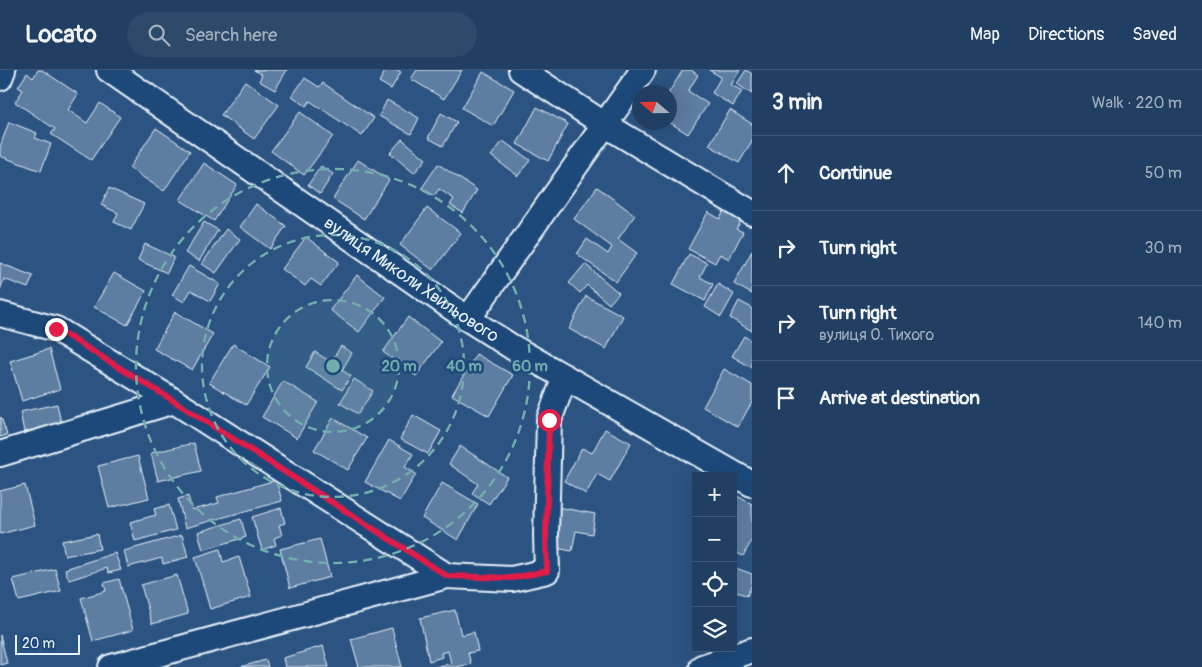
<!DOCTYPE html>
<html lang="en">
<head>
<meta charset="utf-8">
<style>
  body { margin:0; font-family:Pangolin,sans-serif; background:#2d4a6b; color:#f1f3f6 }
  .controls { position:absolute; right:15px; bottom:15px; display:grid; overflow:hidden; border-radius:0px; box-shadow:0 5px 20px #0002 }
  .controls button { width:45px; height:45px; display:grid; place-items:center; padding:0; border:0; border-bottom:1px solid #3d5877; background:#203f62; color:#f1f3f6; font:25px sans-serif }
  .compass { position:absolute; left:632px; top:15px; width:45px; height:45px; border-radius:50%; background:#203f62; box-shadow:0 5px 20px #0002; rotate:290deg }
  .scale { position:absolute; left:15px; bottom:12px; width:65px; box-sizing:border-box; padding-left:5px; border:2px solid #e8f1f8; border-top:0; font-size:14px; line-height:18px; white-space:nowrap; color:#e8f1f8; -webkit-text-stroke:4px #1f4a7a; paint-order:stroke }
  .stop { position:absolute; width:15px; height:15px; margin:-11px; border:4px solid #e11d48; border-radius:50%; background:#fff }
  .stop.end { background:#e11d48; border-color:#fff; box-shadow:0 1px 5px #0008 }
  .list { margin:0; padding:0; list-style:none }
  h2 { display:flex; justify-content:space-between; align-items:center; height:65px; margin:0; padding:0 20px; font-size:21px }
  h2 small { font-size:16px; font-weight:400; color:#a2afbe }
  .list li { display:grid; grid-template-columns:32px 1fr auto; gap:15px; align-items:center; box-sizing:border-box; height:75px; padding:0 20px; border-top:1px solid #3d5877 }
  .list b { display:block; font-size:19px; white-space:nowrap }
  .list p { margin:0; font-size:16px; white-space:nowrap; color:#a2afbe }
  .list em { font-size:16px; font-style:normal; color:#a2afbe }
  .icon { flex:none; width:28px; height:28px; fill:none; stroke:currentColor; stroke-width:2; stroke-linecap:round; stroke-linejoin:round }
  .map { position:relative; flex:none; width:752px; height:597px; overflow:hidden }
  header { display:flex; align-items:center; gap:30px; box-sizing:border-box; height:70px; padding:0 25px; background:#203f62; border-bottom:1px solid #3d5877 }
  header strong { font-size:24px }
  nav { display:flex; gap:28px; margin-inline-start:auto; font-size:18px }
  .search { width:350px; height:45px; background:#2d4a6b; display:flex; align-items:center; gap:12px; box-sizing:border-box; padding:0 18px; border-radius:28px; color:#a2afbe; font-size:19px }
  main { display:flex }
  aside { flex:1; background:#203f62 }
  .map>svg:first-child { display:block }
  .building { fill:#5d7da1; stroke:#e8f1f8 }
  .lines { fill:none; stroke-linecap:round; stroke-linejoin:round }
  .street-casing { stroke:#e8f1f8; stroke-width:28 }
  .street { stroke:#1f4a7a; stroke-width:24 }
  .route { stroke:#e11d48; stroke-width:6 }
  .ring { fill:none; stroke:#71adac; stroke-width:2.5; stroke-dasharray:9 6 }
  .labels { text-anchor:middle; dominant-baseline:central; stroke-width:5; stroke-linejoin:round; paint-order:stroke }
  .street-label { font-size:18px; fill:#e8f1f8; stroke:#1f4a7a }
  .centre { fill:#71adac; stroke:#1f4a7a; stroke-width:2.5 }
  .ring-label { font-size:15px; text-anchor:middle; font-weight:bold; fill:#71adac; stroke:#1f4a7a; stroke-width:5; stroke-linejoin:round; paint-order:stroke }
</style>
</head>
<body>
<header>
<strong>Locato</strong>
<div class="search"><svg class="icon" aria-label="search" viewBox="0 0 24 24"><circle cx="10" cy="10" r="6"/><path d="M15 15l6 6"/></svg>Search here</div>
<nav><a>Map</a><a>Directions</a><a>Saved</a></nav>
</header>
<main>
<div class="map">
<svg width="752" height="597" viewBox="0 0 752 597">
  <rect width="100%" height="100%" fill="#2b5482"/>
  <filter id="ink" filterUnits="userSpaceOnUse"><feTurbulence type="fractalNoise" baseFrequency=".02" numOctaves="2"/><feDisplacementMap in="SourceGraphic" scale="10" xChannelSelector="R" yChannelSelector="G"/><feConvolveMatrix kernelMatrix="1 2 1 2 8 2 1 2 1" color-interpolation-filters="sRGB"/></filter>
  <g filter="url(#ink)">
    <g class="building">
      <path d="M38,0H42L78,24L68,40L87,53L100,33L120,47L91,90L51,64L55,59L15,32L23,20L18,17L27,3L33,8Z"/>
      <path d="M254,0H287L275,20L259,11L262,5Z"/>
      <path d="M386,0H397L401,2L391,19L379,12Z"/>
      <path d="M417,0H462L444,29L411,9Z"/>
      <path d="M683,0H691L698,5L688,21L708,34L688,64L669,52V22Z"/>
      <path d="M709,0H740L731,15L742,21L733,36L712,23L721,7Z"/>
      <path d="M746,0L752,4V24L737,14Z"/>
      <path d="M483,2L514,20L493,56L462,38Z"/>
      <path d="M305,8L319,17L323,13L374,48L362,66L310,31L306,36L292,26Z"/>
      <path d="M245,11L279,35L254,69L221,45Z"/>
      <path d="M387,30L419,48L411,64L379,46Z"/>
      <path d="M537,37L568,54L548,91L517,74Z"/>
      <path d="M730,40L752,54V71L739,93L709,75Z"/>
      <path d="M300,42L333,66L304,105L271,81Z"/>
      <path d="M441,43L457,52L443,76L428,68Z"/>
      <path d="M9,52L37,63L35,68L51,74L41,101L0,86V77Z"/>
      <path d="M156,58L190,81L164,121L129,98Z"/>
      <path d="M402,69L426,89L414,103L390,83Z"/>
      <path d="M503,71L530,90L518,106L491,86Z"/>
      <path d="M358,90L389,110L364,149L333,129Z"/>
      <path d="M204,93L237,115L214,151L180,130Z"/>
      <path d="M438,94L477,120L463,143L450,135L454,129L439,119L434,126L422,118Z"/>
      <path d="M321,96L333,104L320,124L308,115Z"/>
      <path d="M597,117L635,145L618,169L637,183L616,212L577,184L587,169L608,184L612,177L574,149Z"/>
      <path d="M109,118L144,134L131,160L114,152L118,143L101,135Z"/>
      <path d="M256,134L286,156L270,179L240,157Z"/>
      <path d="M427,138L461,163L433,200L400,175Z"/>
      <path d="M724,141L741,151L736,159L743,162L729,189L720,184L715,193L688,179L708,142L720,149Z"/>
      <path d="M204,152L218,160L199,191L185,183Z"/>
      <path d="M226,159L240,169L216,203L202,194Z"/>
      <path d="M306,167L339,192L321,216L311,209L305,216L282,199Z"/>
      <path d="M145,174L174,187L167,203L138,190Z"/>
      <path d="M752,181V224L734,214Z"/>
      <path d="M689,184L707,193L700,207L713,214L705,231L673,214Z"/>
      <path d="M0,193L33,206L28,218L4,209L0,220Z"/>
      <path d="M585,194L619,223L609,234L587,215L580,223L569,213Z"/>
      <path d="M189,196L220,214L210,231L191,220L184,232L172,225Z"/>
      <path d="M114,203L146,221L127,255L94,237Z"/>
      <path d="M357,205L385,227L359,262L330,240Z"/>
      <path d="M718,214L734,224L721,247L705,237Z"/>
      <path d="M586,226L623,246L606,279L569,259Z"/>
      <path d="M739,231L752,238V261L730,248Z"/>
      <path d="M175,242L213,264L192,300L154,279Z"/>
      <path d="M408,247L441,272L416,306L383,282Z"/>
      <path d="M744,266L752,271V298L732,286Z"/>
      <path d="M233,274L270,297L246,335L209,313Z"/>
      <path d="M341,276L352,283L342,300L351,306L342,320L306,297L315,282L331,292Z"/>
      <path d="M49,279L60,319L22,331L10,291Z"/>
      <path d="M476,284L513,305L489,346L452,325Z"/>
      <path d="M724,299L752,315V332L738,357L703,337Z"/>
      <path d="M354,309L373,321L358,344L340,333Z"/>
      <path d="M283,311L318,332L297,368L262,347Z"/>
      <path d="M57,334L61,353L24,362L20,342Z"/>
      <path d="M413,345L441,361L428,384L400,369Z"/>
      <path d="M1,347L7,365L0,367V348Z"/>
      <path d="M333,348L367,368L348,400L314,380Z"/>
      <path d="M605,359L631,373L610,411L597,404L586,424L564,411L582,378L592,383Z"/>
      <path d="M389,370L413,384L405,397L416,404L400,431L365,412Z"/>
      <path d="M194,373L201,401L158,411L151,383Z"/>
      <path d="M460,376L507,407L489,434L472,423L478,414L449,394Z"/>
      <path d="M138,386L149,428L109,438L98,396Z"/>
      <path d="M276,410L282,431L185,458L178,429L188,426L192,440L219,433L217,427Z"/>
      <path d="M442,413L478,434L458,470L422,448Z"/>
      <path d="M25,415L35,455L0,464V421Z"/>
      <path d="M733,424L752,434V470L743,486L733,481Z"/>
      <path d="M169,435L176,460L135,471L130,452L156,445L154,439Z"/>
      <path d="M557,437L595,444L592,464L576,461L572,481L550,477Z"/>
      <path d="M281,438L285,453L279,455L282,465L274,468L276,475L262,480L252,447Z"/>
      <path d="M241,449L246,467L203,480L198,462Z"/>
      <path d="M97,464L100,479L65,486L62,471Z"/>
      <path d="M182,465L188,487L163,494L162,488L128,497L124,481Z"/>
      <path d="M320,469L330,507L290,518L280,479Z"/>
      <path d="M220,479L223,492L239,487L251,527L210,539L195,487Z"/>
      <path d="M115,483L121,500L108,503L107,498L69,510L65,499Z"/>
      <path d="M733,497L752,504V514L747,526L733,520Z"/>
      <path d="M55,499L61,521L19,531L13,509Z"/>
      <path d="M177,505L188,544L152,554L141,515Z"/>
      <path d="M119,509L133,560L93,571L81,528L106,521L104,513Z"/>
      <path d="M455,540L461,565L474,562L478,581L468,583L471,594L456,597H435L451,593L448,581L441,583L442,587L429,591L420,548Z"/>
      <path d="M392,558L402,597H359L351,569Z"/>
      <path d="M0,565L7,593L0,595Z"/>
      <path d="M323,576L329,597H285L283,588Z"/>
      <path d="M266,590L268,597H240Z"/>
    </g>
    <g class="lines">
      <defs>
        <g id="street">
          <path id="s1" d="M109,0L468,249L512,277L752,414"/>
          <path d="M521,0L604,54L752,143"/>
          <path d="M0,8L3,0"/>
          <path d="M0,244L56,259L174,331L447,506"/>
          <path d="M468,249L643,0"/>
          <path d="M0,384L174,331"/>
          <path d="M111,597L447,506L512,509L547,501L546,465L549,350L565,307"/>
          <path d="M702,597L752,580"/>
        </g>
      </defs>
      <use href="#street" class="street-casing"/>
      <use href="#street" class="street"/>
    </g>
  </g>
  <g class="lines" filter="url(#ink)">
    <path class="route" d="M56,259L174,331L447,506L512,508L547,501L546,465L549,350"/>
  </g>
  <circle cx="333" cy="296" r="66" fill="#71adac" fill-opacity=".12"/>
  <g class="ring">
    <circle cx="333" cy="296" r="66"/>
    <circle cx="333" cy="296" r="131"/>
    <circle cx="333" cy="296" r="197"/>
  </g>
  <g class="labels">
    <g class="street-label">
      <text stroke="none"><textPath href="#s1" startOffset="368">вулиця Миколи Хвильового</textPath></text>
    </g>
  </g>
  <circle cx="333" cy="296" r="8" class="centre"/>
  <g class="ring-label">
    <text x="399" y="301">20 m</text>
    <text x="464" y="301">40 m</text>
    <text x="530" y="301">60 m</text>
  </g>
</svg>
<div class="controls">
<button>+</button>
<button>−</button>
<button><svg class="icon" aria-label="locate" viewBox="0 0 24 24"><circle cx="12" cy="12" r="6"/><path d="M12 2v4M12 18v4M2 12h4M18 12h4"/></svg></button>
<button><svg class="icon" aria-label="layers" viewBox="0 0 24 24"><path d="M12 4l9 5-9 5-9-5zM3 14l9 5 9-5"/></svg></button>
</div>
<svg class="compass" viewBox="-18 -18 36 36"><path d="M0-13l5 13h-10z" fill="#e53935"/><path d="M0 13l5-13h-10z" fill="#a2afbe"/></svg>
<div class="scale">20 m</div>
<div class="stop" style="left:549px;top:350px"></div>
<div class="stop end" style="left:56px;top:259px"></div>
</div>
<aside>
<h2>3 min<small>Walk · 220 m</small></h2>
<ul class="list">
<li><svg class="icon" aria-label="ahead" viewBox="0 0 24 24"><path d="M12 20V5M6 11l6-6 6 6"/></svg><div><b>Continue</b></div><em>50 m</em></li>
<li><svg class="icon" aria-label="right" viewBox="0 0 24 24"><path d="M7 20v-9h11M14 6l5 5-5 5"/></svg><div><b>Turn right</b></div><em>30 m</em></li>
<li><svg class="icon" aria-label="right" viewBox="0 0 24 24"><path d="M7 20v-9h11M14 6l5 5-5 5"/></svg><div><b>Turn right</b><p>вулиця О. Тихого</p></div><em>140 m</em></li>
<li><svg class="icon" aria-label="arrive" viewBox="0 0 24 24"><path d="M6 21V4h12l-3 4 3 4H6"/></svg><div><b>Arrive at destination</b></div></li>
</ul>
</aside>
</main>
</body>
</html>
